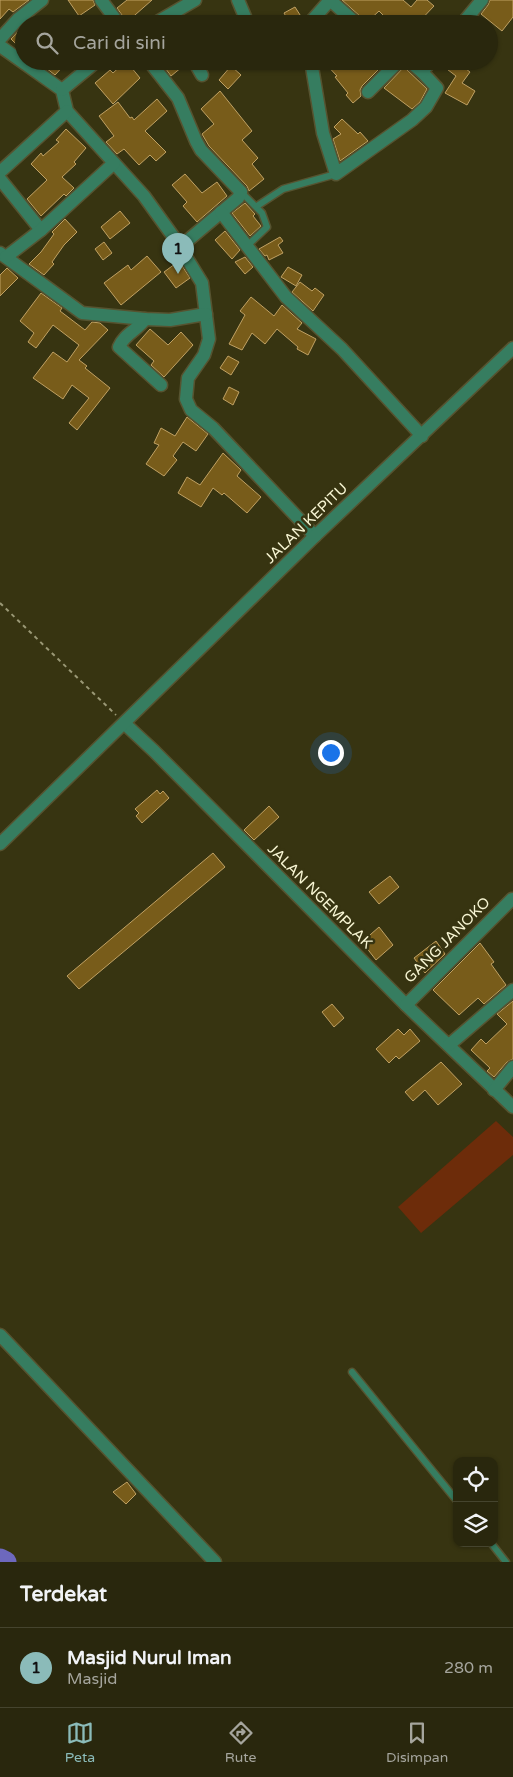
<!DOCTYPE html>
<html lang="id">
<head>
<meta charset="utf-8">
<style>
  body { margin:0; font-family:"Varela Round",sans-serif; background:#35331b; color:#f1f3f6 }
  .controls { position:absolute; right:15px; bottom:15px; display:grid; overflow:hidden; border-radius:10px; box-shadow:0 1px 4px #0004 }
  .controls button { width:45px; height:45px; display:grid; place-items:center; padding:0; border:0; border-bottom:1px solid #45442e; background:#29270d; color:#f1f3f6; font:25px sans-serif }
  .you { position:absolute; left:330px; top:752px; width:18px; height:18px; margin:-12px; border:4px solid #fff; border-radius:50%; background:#1a73e8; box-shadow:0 0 0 8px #1a73e833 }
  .badge { display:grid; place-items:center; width:32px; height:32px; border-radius:50%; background:#8bbbb9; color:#111; font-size:16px; font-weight:700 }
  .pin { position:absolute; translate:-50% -41px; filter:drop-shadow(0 1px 2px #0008) }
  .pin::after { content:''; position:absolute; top:26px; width:18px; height:15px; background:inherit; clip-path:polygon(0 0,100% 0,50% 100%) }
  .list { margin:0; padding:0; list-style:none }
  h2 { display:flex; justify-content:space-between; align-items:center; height:65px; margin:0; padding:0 20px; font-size:21px }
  h2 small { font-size:16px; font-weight:400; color:#a5a59d }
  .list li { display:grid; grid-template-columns:32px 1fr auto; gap:15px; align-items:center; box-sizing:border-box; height:80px; padding:0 20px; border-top:1px solid #45442e }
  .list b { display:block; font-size:19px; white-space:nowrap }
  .list p { margin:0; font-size:16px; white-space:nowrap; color:#a5a59d }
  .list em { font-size:16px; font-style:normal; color:#a5a59d }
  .icon { flex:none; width:28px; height:28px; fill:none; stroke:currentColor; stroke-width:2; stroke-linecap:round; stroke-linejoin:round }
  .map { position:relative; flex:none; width:513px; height:1562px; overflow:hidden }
  .search { position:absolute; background:#29270d; box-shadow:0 1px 4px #0004; left:15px; right:15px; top:15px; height:55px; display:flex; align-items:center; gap:12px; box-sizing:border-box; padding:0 18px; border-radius:28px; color:#a5a59d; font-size:19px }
  .sheet { height:145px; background:#29270d }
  nav { display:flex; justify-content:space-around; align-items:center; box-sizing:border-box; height:70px; border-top:1px solid #45442e; background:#29270d; font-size:14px; color:#a5a59d }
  nav a { display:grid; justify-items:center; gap:2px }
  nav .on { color:#8bbbb9 }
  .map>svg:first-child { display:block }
  .green { fill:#6d2c0a }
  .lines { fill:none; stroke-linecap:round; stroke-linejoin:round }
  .river { stroke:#6d68bd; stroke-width:21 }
  .building { fill:#785c1a; stroke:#c0a163 }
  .service-casing { stroke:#565330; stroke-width:9 }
  .minor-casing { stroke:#565330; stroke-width:15 }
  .tertiary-casing { stroke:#565330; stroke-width:15 }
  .path { stroke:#9a9875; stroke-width:2; stroke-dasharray:4 4; stroke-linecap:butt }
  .service { stroke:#367d60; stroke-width:6 }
  .minor { stroke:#367d60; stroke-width:12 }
  .tertiary { stroke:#367d60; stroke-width:12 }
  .labels { text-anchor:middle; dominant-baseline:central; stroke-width:5; stroke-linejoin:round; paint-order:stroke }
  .street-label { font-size:15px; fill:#f7f5d3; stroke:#373411 }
</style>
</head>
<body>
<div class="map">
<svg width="513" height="1562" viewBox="0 0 513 1562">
  <rect width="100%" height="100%" fill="#373411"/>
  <path class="green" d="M496,1121L513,1137V1155L421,1233L398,1207Z"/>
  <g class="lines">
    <path class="river" d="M0,1559L6,1562"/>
  </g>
  <g class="building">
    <path d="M0,0H29L13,12L9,9L0,19Z"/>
    <path d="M68,0H93L95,5L79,16Z"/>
    <path d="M127,0H152L127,22L117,8Z"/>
    <path d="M342,0H403L411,7L417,0H427L434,6L417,24H392L379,11L365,24L362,18Z"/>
    <path d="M490,0H513V17L502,31L481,14L488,5Z"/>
    <path d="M295,7L302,18L290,24L284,13Z"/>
    <path d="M24,25V52L11,39Z"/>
    <path d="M37,61H68L55,75Z"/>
    <path d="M126,61L140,78L113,104L95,83L110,70L113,73Z"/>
    <path d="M160,61H178L182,67L171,76Z"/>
    <path d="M323,61H387L362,86L360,90L361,96L353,103L346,95L348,93L335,77L337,76Z"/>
    <path d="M439,61H474L466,69L470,72L462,83L475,91L467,105L445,93L456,76L439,63Z"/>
    <path d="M231,66L241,75L228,89L219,80Z"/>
    <path d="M404,67L427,89L420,102L412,109L384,88Z"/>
    <path d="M220,91L252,131L242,140L258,158L252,164L264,179L249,191L247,186L209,146L202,134L214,124L201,109Z"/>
    <path d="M157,99L167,111L145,131L166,152L156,161L150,155L139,165L124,149L117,154L106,142L114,136L99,116L118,102L130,118L132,117L134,120Z"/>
    <path d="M342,119L358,134L360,132L368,141L340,161L333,139L341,134L334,127Z"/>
    <path d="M66,129L86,148L74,162L76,164L62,177L74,188L66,196L64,194L41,216L27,199L47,180L31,164L41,153L43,156L59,142L56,140Z"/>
    <path d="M185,174L202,193L217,182L227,196L197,222L183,206L187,202L172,185Z"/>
    <path d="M245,203L255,214L253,216L261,226L250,236L232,213Z"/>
    <path d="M120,211L130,223L110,239L101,227Z"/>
    <path d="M65,219L77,232L64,245L52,262L54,264L44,275L29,264L41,252L54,234L52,232Z"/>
    <path d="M225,231L240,250L232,259L215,240Z"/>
    <path d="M280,237L283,241L278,245L283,253L269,260L267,255L265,256L259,249Z"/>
    <path d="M104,242L112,253L103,260L95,249Z"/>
    <path d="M147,256L161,272L121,305L104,283L128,265L131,270Z"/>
    <path d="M245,257L253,267L245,274L235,262Z"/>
    <path d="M179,261L190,278L176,288L164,272Z"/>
    <path d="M288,267L302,275L296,286L281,277Z"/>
    <path d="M7,268L18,278L0,296V275Z"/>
    <path d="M300,282L312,291L315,288L324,295L313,311L292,292Z"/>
    <path d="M41,293L62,308L60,311L85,330L92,322L100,323L108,330L79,360L87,366L85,368L110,388L77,430L69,423L89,398L72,385L63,399L33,378L53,352L67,362L79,345L53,325L36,348L28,342L34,333L20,321Z"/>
    <path d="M251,297L274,316L282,305L302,323L297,329L316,339L308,355L297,349L298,347L277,329L265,344L252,333L242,350L229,344L245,315L240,311Z"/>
    <path d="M150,329L168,345L181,332L193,345L164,377L151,365L154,361L136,345Z"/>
    <path d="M228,356L239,362L231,375L220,368Z"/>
    <path d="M229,387L239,392L233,405L223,399Z"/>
    <path d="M187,417L208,434L196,451L183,442L173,456L177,460L164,476L146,464L159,445L154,443L161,428L175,436Z"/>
    <path d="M223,453L241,470L237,476L261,497L247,513L224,493L222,495L213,488L201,507L178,493L187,477L200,485Z"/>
    <path d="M157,790L160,794L163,791L169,798L142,823L136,816L139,813L135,809Z"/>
    <path d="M269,806L279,817L254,840L244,830Z"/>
    <path d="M213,853L225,867L79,989L67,976Z"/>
    <path d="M390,876L399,887L379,904L369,892Z"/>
    <path d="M379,927L393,945L376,960L362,942Z"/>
    <path d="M436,941L445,954L425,973L414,958Z"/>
    <path d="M480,943L494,962L491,964L506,985L484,1004L478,998L459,1015L433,990Z"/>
    <path d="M513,1001V1059L507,1062L494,1077L487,1071L490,1068L471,1050L481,1039L486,1044L507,1024L497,1014Z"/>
    <path d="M332,1004L344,1018L334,1027L322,1012Z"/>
    <path d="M398,1029L404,1035L410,1029L420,1041L399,1059L396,1056L389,1063L376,1049Z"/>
    <path d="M441,1062L462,1084L438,1105L425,1090L413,1101L405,1092Z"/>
    <path d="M127,1482L136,1494L126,1504L113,1492Z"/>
  </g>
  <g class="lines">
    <defs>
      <g id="service">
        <path d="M241,192L262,213L267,227L247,246"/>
        <path d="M257,206L283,189L336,174"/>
        <path d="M352,1372L457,1501"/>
        <path d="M491,1543L506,1562"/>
      </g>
      <g id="minor">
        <path d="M101,0L119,24"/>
        <path d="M238,0L248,24"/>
        <path d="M330,0L357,24"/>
        <path d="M154,24L195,0"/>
        <path d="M309,24L330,0"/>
        <path d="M462,24L482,0"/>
        <path d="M0,39L18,19L42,0"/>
        <path d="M0,46L62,90L67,111L144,196L175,239L202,283L209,339L204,355L188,378L186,399L191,410L213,428L315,536"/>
        <path d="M149,61L178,98L196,141L201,150L241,192L238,198L180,247"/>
        <path d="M194,61L202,75"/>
        <path d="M311,61L323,133L336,174L412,120L426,107L437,88L422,72"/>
        <path d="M409,61L422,72L431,61"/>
        <path d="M62,90L97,61"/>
        <path d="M368,92L399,61"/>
        <path d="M0,172L67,111"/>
        <path d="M0,179L41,230"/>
        <path d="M221,212L286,297L342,349L422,436"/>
        <path d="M0,253L82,313L145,319L170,320L206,314"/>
        <path d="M6,257L41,230L114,163"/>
        <path d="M145,319C138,330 124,334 119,347L161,385"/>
        <path d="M125,724L154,751L406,1005L513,1107"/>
        <path d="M406,1005L512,899"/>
        <path d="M449,1045L513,990"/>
        <path d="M494,1090L513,1067"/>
        <path d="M0,1335L215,1562"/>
      </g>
      <path id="tertiary" d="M0,844L315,536L513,348"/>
    </defs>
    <use href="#service" class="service-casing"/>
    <use href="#minor" class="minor-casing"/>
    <use href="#tertiary" class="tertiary-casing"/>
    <path class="path" d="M0,603L116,715"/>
    <use href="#service" class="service"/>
    <use href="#minor" class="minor"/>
    <use href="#tertiary" class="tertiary"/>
  </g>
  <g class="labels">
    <g class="street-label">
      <text transform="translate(306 523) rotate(-44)">JALAN KEPITU</text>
      <text transform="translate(320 896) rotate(45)">JALAN NGEMPLAK</text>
      <text transform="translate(447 940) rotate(-45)">GANG JANOKO</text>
    </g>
  </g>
</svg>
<div class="controls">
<button><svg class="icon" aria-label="locate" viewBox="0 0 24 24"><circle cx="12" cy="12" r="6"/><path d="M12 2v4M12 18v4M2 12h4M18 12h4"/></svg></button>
<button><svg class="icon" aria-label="layers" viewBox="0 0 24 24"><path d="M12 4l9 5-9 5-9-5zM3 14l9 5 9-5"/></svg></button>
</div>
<div class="you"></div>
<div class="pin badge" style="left:178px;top:274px">1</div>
<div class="search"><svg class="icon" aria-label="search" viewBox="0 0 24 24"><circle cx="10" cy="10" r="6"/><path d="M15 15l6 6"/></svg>Cari di sini</div>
</div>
<section class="sheet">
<h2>Terdekat<small></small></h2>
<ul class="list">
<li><span class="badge">1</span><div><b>Masjid Nurul Iman</b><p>Masjid</p></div><em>280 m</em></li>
</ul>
</section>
<nav>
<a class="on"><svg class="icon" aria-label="map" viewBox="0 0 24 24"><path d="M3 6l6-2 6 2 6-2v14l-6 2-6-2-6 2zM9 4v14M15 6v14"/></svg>Peta</a>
<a><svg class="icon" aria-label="directions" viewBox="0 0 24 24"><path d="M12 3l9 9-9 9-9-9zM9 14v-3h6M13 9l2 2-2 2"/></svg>Rute</a>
<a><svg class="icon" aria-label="saved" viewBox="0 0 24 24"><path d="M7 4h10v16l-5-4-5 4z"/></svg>Disimpan</a>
</nav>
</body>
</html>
